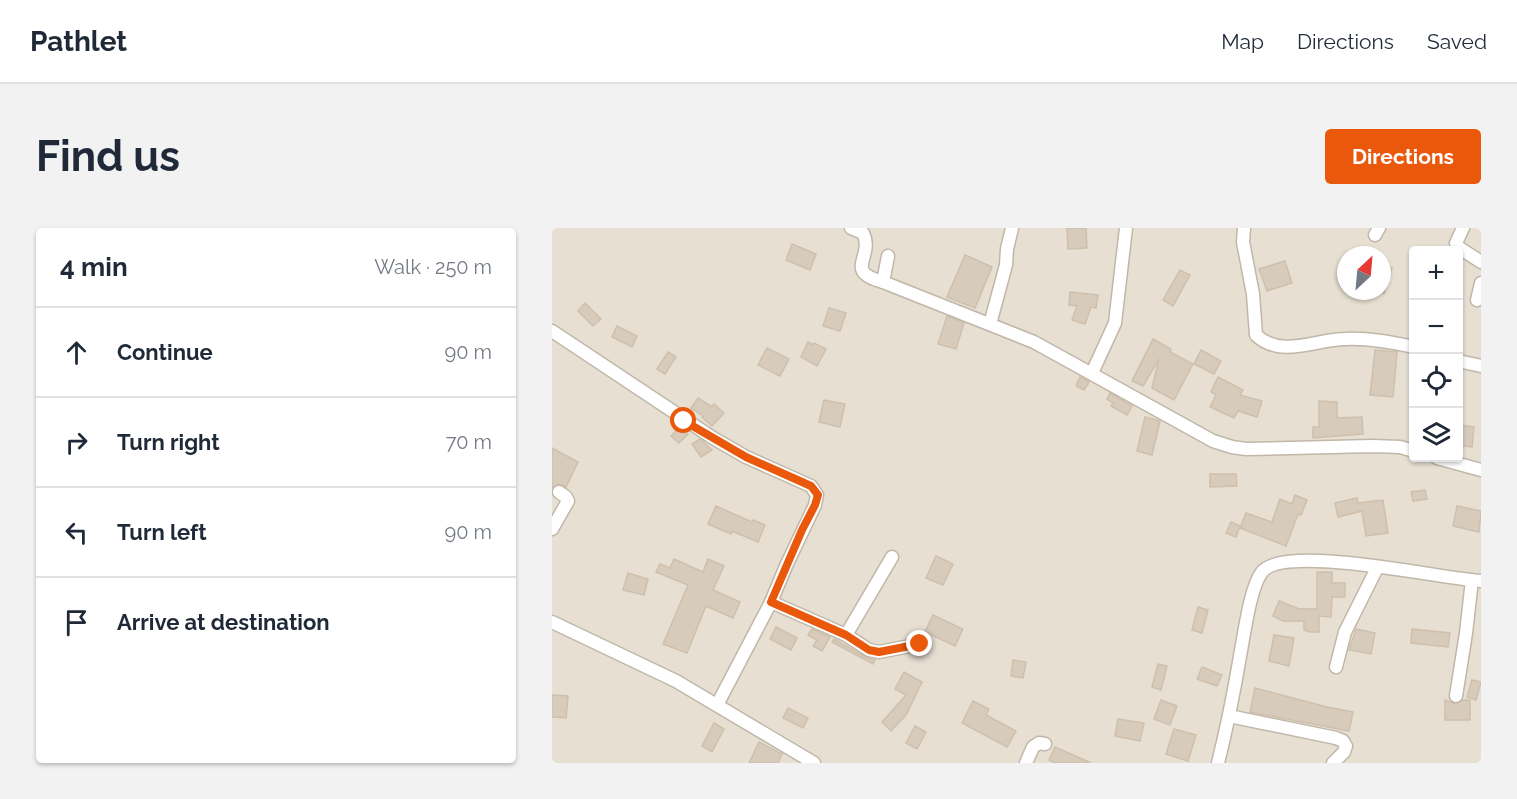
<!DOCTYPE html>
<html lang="en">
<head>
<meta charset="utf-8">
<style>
  body { margin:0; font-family:Raleway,sans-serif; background:#f2f2f3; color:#1f2937 }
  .controls { position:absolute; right:18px; top:18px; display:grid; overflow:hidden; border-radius:6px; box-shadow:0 2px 4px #0004 }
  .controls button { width:54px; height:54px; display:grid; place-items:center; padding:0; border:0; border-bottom:2px solid #e0e1e3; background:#fff; color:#1f2937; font:30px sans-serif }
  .compass { position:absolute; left:785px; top:18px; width:54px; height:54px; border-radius:50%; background:#fff; box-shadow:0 2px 4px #0004; rotate:26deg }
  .stop { position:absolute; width:18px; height:18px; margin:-14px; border:4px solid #ea580c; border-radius:50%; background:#fff }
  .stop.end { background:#ea580c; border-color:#fff; box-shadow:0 2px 6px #0008 }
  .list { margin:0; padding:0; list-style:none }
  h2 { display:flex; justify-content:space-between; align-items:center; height:78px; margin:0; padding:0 24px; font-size:26px }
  h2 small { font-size:20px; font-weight:400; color:#747a83 }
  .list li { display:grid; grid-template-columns:39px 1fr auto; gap:18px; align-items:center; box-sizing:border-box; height:90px; padding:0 24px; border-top:2px solid #e0e1e3 }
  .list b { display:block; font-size:22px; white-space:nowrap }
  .list em { font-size:20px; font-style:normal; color:#747a83 }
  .icon { flex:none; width:33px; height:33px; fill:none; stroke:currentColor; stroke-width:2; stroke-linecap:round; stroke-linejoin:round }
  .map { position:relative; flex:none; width:929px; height:535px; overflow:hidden; border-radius:6px }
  header { display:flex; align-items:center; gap:36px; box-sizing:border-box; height:84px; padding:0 30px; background:#fff; border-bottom:2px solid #e0e1e3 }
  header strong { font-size:28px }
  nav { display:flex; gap:33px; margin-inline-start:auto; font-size:21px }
  .intro { display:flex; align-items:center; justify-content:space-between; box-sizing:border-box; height:144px; padding:0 36px }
  h1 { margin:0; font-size:42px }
  .button { padding:15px 27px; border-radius:6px; background:#ea580c; color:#fff; font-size:21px; font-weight:700 }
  main { display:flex; gap:36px; padding:0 36px }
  aside { flex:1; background:#fff; border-radius:6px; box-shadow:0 2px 4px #0004 }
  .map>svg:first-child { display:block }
  .residential { fill:#e6dfd2; fill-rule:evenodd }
  .building { fill:#d7cbbc; stroke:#cfc0ac; stroke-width:1.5 }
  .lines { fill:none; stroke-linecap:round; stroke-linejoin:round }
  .street-casing { stroke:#c1b7a9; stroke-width:15 }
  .street { stroke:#fff; stroke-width:12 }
  .route { stroke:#ea580c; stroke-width:8 }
</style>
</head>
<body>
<header>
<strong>Pathlet</strong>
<nav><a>Map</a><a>Directions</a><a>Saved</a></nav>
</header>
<div class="intro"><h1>Find us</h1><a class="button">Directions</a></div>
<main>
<aside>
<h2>4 min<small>Walk · 250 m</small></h2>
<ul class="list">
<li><svg class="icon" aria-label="ahead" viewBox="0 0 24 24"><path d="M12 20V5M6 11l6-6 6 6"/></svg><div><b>Continue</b></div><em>90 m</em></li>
<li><svg class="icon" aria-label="right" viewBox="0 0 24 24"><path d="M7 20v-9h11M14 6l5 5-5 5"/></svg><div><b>Turn right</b></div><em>70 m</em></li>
<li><svg class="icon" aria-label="left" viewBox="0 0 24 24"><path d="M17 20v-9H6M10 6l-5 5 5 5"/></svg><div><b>Turn left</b></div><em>90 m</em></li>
<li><svg class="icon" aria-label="arrive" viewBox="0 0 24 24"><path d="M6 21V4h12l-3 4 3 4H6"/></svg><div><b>Arrive at destination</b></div></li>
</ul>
</aside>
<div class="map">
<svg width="929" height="535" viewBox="0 0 929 535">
  <rect width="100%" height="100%" fill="#f2ede4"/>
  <path class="residential" d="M0,0H929V535H0ZM862,22H906V230H862ZM794,27H830V63H794Z"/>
  <g class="building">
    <path d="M515,0H534L535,20L516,21Z"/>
    <path d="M240,16L264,26L258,42L234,32Z"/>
    <path d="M413,27L440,39L423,80L395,69Z"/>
    <path d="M733,33L740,55L715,63L707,41Z"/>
    <path d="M830,37L840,40L832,66L830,65Z"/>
    <path d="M628,42L638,47L621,78L611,72Z"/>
    <path d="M518,64L546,67L544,80L539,79L533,96L520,92L525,78L517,77Z"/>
    <path d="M33,75L49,91L41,98L26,83Z"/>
    <path d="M277,80L294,85L288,103L271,98Z"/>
    <path d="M395,88L412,95L404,121L386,116Z"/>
    <path d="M65,98L85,108L80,119L60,109Z"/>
    <path d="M601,111L619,121L618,124L641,136L622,172L600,160L607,131L591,158L580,153Z"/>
    <path d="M256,114L261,117L262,115L274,121L265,138L249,129Z"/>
    <path d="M215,120L237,131L228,148L206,137Z"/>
    <path d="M649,122L669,133L662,146L642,136Z"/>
    <path d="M823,122L845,124L841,169L818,167Z"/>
    <path d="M116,124L124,129L113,146L105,141Z"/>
    <path d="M528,149L537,154L532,162L524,158Z"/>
    <path d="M666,149L691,162L688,167L710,173L705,189L686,183L682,190L658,179L664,167L659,164Z"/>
    <path d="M558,165L580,178L575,187L559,178L561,175L555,171Z"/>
    <path d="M146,170L160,179L162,176L172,185L160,198L150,189L151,188L139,180Z"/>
    <path d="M272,172L293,176L288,199L267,194Z"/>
    <path d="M767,173L785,174V190L810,189L811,206L761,210V199H767Z"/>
    <path d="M593,189L608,193L600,227L585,223Z"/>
    <path d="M906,197L922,199L920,219L906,217Z"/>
    <path d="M128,199L136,206L127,215L119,208Z"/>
    <path d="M148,211L160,222L149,229L140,216Z"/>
    <path d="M0,220L26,234L14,259L7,256L0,260Z"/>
    <path d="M658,246H684L685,258L658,259Z"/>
    <path d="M873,262L875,271L861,273L859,264Z"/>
    <path d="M743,267L755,272L749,287L746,286L734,318L688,300L694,285L720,294L728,271L740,276Z"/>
    <path d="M805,270L806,275L831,272L836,305L814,308L810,283L786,289L783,275Z"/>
    <path d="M164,278L200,294L201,292L213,297L206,314L180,303L179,306L156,296Z"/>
    <path d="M905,278L929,283L927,304L901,298Z"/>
    <path d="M679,294L688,298L684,309L674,305Z"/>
    <path d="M384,328L401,336L391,357L374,350Z"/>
    <path d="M122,331L151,344L156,331L172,338L161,362L188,374L181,390L154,378L135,425L111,416L136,357L104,344L108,336L118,340Z"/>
    <path d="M765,344H780V355H793V369H780L779,389L767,388V404H758L752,402V393H731L721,388L727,373L747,381H765Z"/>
    <path d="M76,345L96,351L92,367L71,362Z"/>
    <path d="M646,379L656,382L650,405L640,402Z"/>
    <path d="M381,387L411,401L403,418L373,404Z"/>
    <path d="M224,399L245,410L239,422L218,411Z"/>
    <path d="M260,401L278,409L270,423L261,418L265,412L256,407Z"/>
    <path d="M804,401L823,405L819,426L797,422Z"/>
    <path d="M860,401L898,405L896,419L859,415Z"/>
    <path d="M722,407L742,410L737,438L717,433Z"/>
    <path d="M282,411L313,429L323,432L321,436L280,414Z"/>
    <path d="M461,432L474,434L471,450L459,448Z"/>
    <path d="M606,436L615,438L609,462L600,459Z"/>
    <path d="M650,439L670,447L665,458L645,451Z"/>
    <path d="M352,444L370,454L354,487L339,503L330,494L354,467L343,461Z"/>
    <path d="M920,452L929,454L924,472L915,469Z"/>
    <path d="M703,460L775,479L801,484L797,503L698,484Z"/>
    <path d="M0,467L16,468L14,490L0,489Z"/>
    <path d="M609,472L625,478L618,497L602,491Z"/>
    <path d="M893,472L903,476L911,472H918V492H893Z"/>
    <path d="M421,473L437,481L434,487L464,503L455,519L410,495Z"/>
    <path d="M236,480L256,490L251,500L231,490Z"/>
    <path d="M566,491L592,495L588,513L563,508Z"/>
    <path d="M162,495L172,501L160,524L150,518Z"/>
    <path d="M363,498L374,504L365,521L354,515Z"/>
    <path d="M622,501L644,507L636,533L614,526Z"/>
    <path d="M207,514L230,526L226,535H197Z"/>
    <path d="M503,519L539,535H503L497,532Z"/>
  </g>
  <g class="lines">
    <defs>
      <g id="street">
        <path d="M299,0L311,5C323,29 290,43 331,54L482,114L661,213L680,219L694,221L820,218L848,219L862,223"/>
        <path d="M692,0L691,14L701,66L704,107C729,131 764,111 793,111C817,110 838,114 862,119"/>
        <path d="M911,0L904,15L906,19L929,34"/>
        <path d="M823,7L827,0"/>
        <path d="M331,54L336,28"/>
        <path d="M925,72L929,55"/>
        <path d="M438,96L454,37L455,21L460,0"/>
        <path d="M0,103L161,210L194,229L259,258L265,267L263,277L234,338L219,374L165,477"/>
        <path d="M906,133L929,138"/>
        <path d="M540,145L563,95L574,0"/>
        <path d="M885,230L929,242"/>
        <path d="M0,301L16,273L14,269L7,264"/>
        <path d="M219,374L294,407L317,422L327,424L368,416"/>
        <path d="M0,394L124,453L262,535"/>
        <path d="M294,407L340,329"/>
        <path d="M784,439L793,404L825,340"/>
        <path d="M904,468L914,405L920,352"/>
        <path d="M677,488L784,510L791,513L794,518L792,524L781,535"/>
        <path d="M474,535L481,519L487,515L493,516"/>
        <path d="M666,535C675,499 682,464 688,428C692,408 698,359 710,344C732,315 891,351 929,353"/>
      </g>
    </defs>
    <use href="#street" class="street-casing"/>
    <use href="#street" class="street"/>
  </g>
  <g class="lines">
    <path class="route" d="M132,193L194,229L259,258L266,267L263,277L250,302L219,374L294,407L317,422L327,424L368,416"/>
  </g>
</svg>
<div class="controls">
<button>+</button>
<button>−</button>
<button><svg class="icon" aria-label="locate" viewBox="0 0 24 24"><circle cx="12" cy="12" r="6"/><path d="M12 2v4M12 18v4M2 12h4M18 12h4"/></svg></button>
<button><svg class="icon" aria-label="layers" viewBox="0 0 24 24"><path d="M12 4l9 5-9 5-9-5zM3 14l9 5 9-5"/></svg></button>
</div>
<svg class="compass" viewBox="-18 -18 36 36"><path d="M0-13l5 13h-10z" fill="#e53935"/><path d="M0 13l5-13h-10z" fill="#747a83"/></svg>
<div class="stop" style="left:132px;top:193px"></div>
<div class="stop end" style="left:368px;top:416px"></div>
</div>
</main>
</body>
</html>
